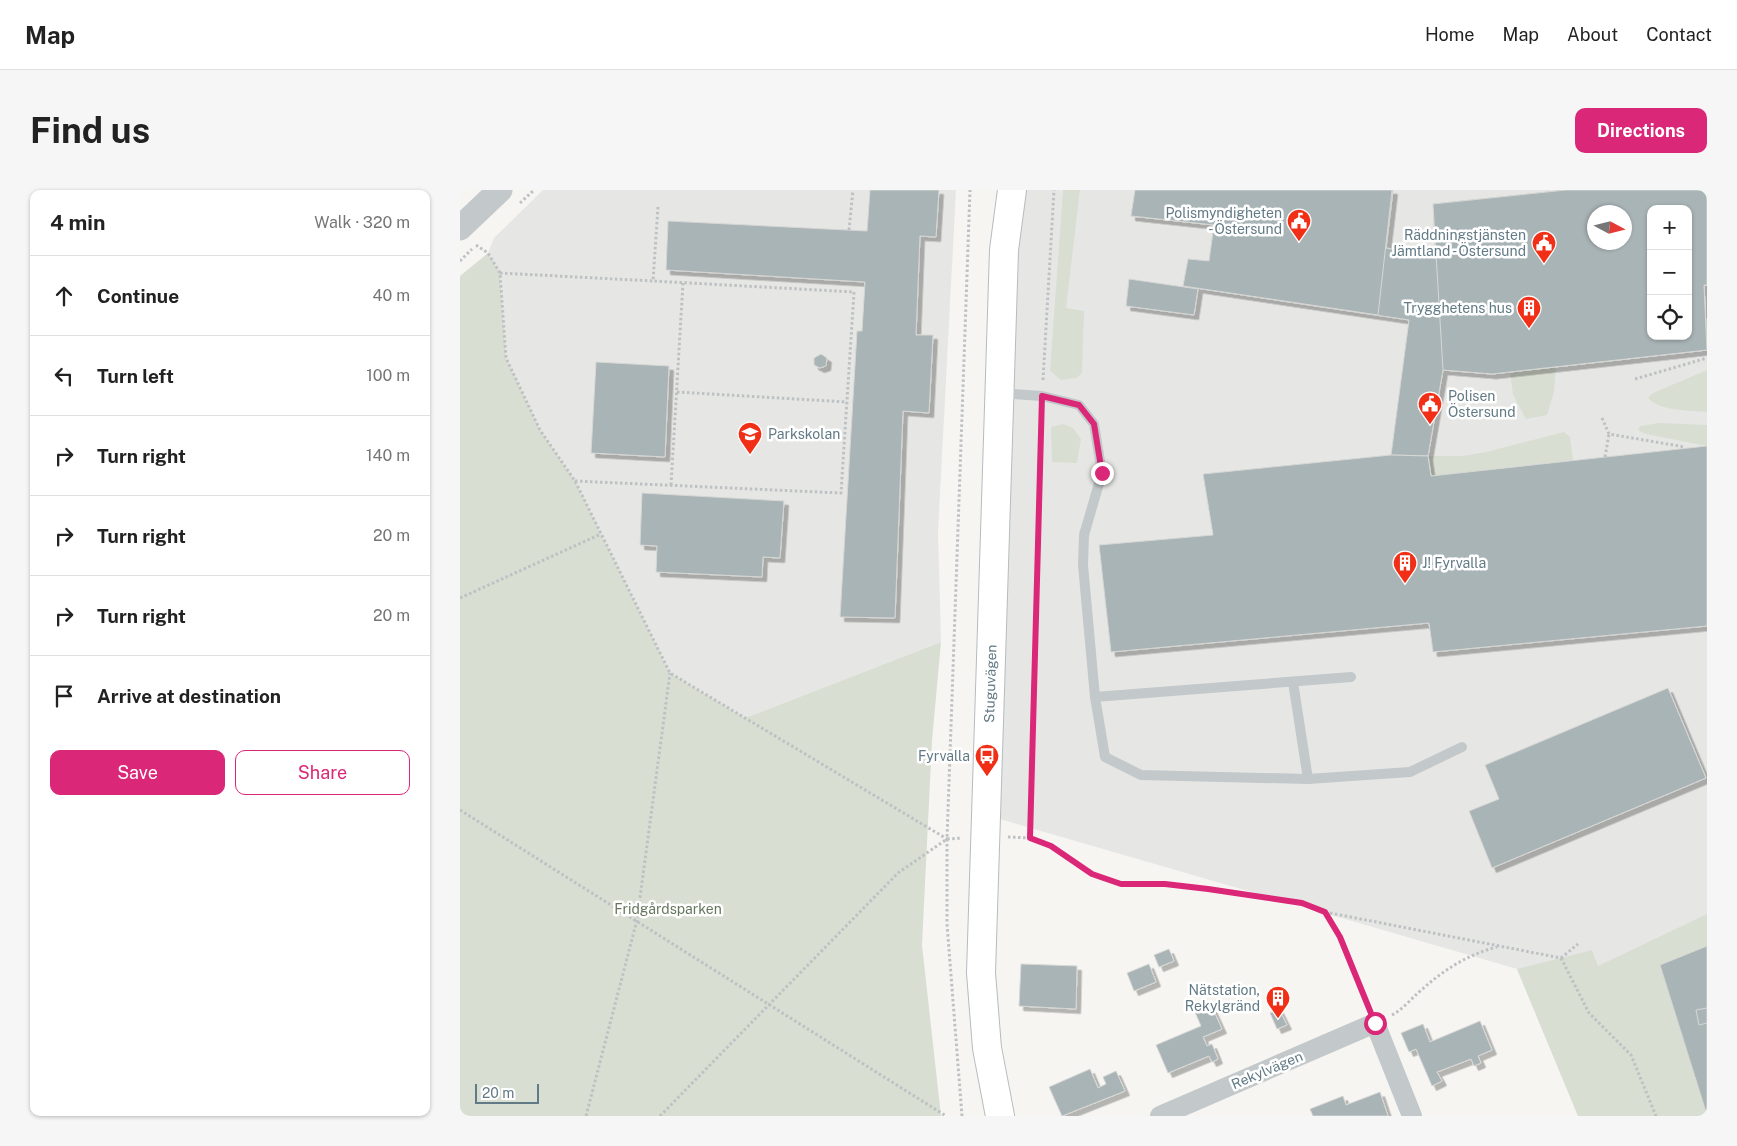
<!DOCTYPE html>
<html lang="en">
<head>
<meta charset="utf-8">
<style>
  body { margin:0; font-family:"Public Sans",sans-serif; background:#f6f6f6; color:#222 }
  .controls { position:absolute; right:15px; top:15px; display:grid; overflow:hidden; border-radius:10px; box-shadow:0 1px 4px #0004 }
  .controls button { width:45px; height:45px; display:grid; place-items:center; padding:0; border:0; border-bottom:1px solid #e0e0e0; background:#fff; color:#222; font:25px sans-serif }
  .compass { position:absolute; left:1127px; top:15px; width:45px; height:45px; border-radius:50%; background:#fff; box-shadow:0 1px 4px #0004; rotate:97deg }
  .scale { position:absolute; left:15px; bottom:12px; width:64px; box-sizing:border-box; padding-left:5px; border:2px solid #627a85; border-top:0; font-size:14px; line-height:18px; white-space:nowrap; color:#627a85; -webkit-text-stroke:4px #fff; paint-order:stroke }
  .stop { position:absolute; width:15px; height:15px; margin:-11px; border:4px solid #db2777; border-radius:50%; background:#fff }
  .stop.end { background:#db2777; border-color:#fff; box-shadow:0 1px 5px #0008 }
  .list { margin:0; padding:0; list-style:none }
  h2 { display:flex; justify-content:space-between; align-items:center; height:65px; margin:0; padding:0 20px; font-size:21px }
  h2 small { font-size:16px; font-weight:400; color:#767676 }
  .list li { display:grid; grid-template-columns:32px 1fr auto; gap:15px; align-items:center; box-sizing:border-box; height:80px; padding:0 20px; border-top:1px solid #e0e0e0 }
  .list b { display:block; font-size:19px; white-space:nowrap }
  .list em { font-size:16px; font-style:normal; color:#767676 }
  .actions { display:flex; gap:10px; padding:15px 20px }
  .actions a { flex:1; padding:11px 0; border:1px solid #db2777; border-radius:10px; text-align:center; font-size:18px; color:#db2777 }
  .actions .main { background:#db2777; color:#fff }
  .icon { flex:none; width:28px; height:28px; fill:none; stroke:currentColor; stroke-width:2; stroke-linecap:round; stroke-linejoin:round }
  .map { position:relative; flex:none; width:1247px; height:926px; overflow:hidden; border-radius:10px }
  header { display:flex; align-items:center; gap:30px; box-sizing:border-box; height:70px; padding:0 25px; background:#fff; border-bottom:1px solid #e0e0e0 }
  header strong { font-size:24px }
  nav { display:flex; gap:28px; margin-inline-start:auto; font-size:18px }
  .intro { display:flex; align-items:center; justify-content:space-between; box-sizing:border-box; height:120px; padding:0 30px }
  h1 { margin:0; font-size:35px }
  .button { padding:12px 22px; border-radius:10px; background:#db2777; color:#fff; font-size:18px; font-weight:700 }
  main { display:flex; gap:30px; padding:0 30px }
  aside { flex:1; background:#fff; border-radius:10px; box-shadow:0 1px 4px #0004 }
  .map>svg:first-child { display:block }
  .built { fill:#e6e7e5; fill-rule:evenodd }
  .green { fill:#d8ded2 }
  .building { fill:#a9b4b7; stroke:#d7d7d4; fill-rule:evenodd; filter:url(#shadow) }
  .lines { fill:none; stroke-linecap:round; stroke-linejoin:round }
  .secondary-casing { stroke:#b5bcbf; stroke-width:30 }
  .path { stroke:#bec1c3; stroke-width:3; stroke-dasharray:2.5 2.5; stroke-linecap:butt }
  .service { stroke:#c3c8ca; stroke-width:10 }
  .minor { stroke:#c3c8ca; stroke-width:20 }
  .tertiary { stroke:#c3c8ca; stroke-width:25 }
  .secondary { stroke:#fff; stroke-width:28 }
  .route { stroke:#db2777; stroke-width:6 }
  .labels { text-anchor:middle; dominant-baseline:central; stroke-width:5; stroke-linejoin:round; paint-order:stroke }
  .poi-label { font-size:14px; fill:#627a85; stroke:#fff; text-anchor:end }
  .street-label { font-size:14px; fill:#627a85; stroke:#fff }
  .park-label { font-size:14px; fill:#66775e; stroke:#fff }
</style>
</head>
<body>
<header>
<strong>Map</strong>
<nav><a>Home</a><a>Map</a><a>About</a><a>Contact</a></nav>
</header>
<div class="intro"><h1>Find us</h1><a class="button">Directions</a></div>
<main>
<aside>
<h2>4 min<small>Walk · 320 m</small></h2>
<ul class="list">
<li><svg class="icon" aria-label="ahead" viewBox="0 0 24 24"><path d="M12 20V5M6 11l6-6 6 6"/></svg><div><b>Continue</b></div><em>40 m</em></li>
<li><svg class="icon" aria-label="left" viewBox="0 0 24 24"><path d="M17 20v-9H6M10 6l-5 5 5 5"/></svg><div><b>Turn left</b></div><em>100 m</em></li>
<li><svg class="icon" aria-label="right" viewBox="0 0 24 24"><path d="M7 20v-9h11M14 6l5 5-5 5"/></svg><div><b>Turn right</b></div><em>140 m</em></li>
<li><svg class="icon" aria-label="right" viewBox="0 0 24 24"><path d="M7 20v-9h11M14 6l5 5-5 5"/></svg><div><b>Turn right</b></div><em>20 m</em></li>
<li><svg class="icon" aria-label="right" viewBox="0 0 24 24"><path d="M7 20v-9h11M14 6l5 5-5 5"/></svg><div><b>Turn right</b></div><em>20 m</em></li>
<li><svg class="icon" aria-label="arrive" viewBox="0 0 24 24"><path d="M6 21V4h12l-3 4 3 4H6"/></svg><div><b>Arrive at destination</b></div></li>
</ul>
<div class="actions"><a class="main">Save</a><a>Share</a></div>
</aside>
<div class="map">
<svg width="1247" height="926" viewBox="0 0 1247 926">
  <defs>
    <filter id="shadow"><feDropShadow dx="4.5" dy="4.5" stdDeviation="0" flood-color="#0004"/></filter>
  </defs>
  <rect width="100%" height="100%" fill="#f6f5f2"/>
  <g class="built">
    <path d="M83,0H496L478,342L481,452L285,528L210,483L115,291L80,240L46,168L40,83L28,63L34,48Z"/>
    <path d="M552,0H1247V926H1118L1057,779L526,625ZM1191,19H1228V146H1191ZM1134,22H1164V52H1134Z"/>
  </g>
  <g class="green">
    <path d="M603,0H620L606,118L624,121L622,183L616,188L601,190L590,181Z"/>
    <path d="M28,63L40,83L46,168L80,240L115,291L210,483L285,528L481,452L472,551L462,755L481,926H0V86Z"/>
    <path d="M1096,177L1094,202L1087,225L1066,229L1053,205L1050,182Z"/>
    <path d="M1247,180V222C1229,220 1201,222 1188,208L1193,203Z"/>
    <path d="M1199,233L1247,235V256L1186,244L1178,240L1180,236Z"/>
    <path d="M603,234L613,238L621,249L617,273L592,272L591,237Z"/>
    <path d="M1104,242L1110,247L1113,270L971,286L968,266H1003L1026,262Z"/>
    <path d="M1247,724V926H1118L1057,779L1132,760L1138,776Z"/>
  </g>
  <g class="building">
    <path d="M410,0H479L476,47L460,46L456,145H473L469,223L443,221L435,428L380,427L397,141H402L405,92L206,80L208,31L407,41Z"/>
    <path d="M675,0H933L926,58L957,64L975,61L973,14L1106,0H1247V95H1244L1247,160L1032,184L983,180L968,266L931,265L949,130L723,96L728,69L749,71L754,35L671,26ZM1191,19H1228V146H1191ZM1134,22H1164V52H1134Z"/>
    <path d="M675,0H932L918,125L723,96L728,69L749,71L754,35L671,26Z"/>
    <path d="M1106,0H1247V95H1244L1247,160L1032,184L983,180L973,14ZM1191,19H1228V146H1191ZM1134,22H1164V52H1134Z"/>
    <path d="M669,89L738,99L734,125L666,116Z"/>
    <path d="M361,164L367,168L366,176L360,178L354,175V168Z"/>
    <path d="M136,172L209,176L205,267L131,263Z"/>
    <path d="M1247,256V436L973,462L969,433L651,462L639,355L753,345L743,284L931,265L968,266L971,286Z"/>
    <path d="M182,303L324,311L320,368L303,367L302,387L196,382L197,356L180,355Z"/>
    <path d="M1208,498L1246,588L1032,678L1009,621L1039,609L1025,575Z"/>
    <path d="M1247,756V922H1246L1200,775Z"/>
    <path d="M709,759L714,771L699,777L694,765Z"/>
    <path d="M561,774L617,776L616,819L559,816Z"/>
    <path d="M689,774L696,792L674,801L667,783Z"/>
    <path d="M751,815L762,839L743,847L747,856L752,854L758,869L752,872L749,866L708,883L696,855L741,836L735,822Z"/>
    <path d="M1247,818V833L1239,835L1236,820Z"/>
    <path d="M819,819L827,835L817,839L810,823Z"/>
    <path d="M1020,831L1032,860L1018,866L1021,873L1014,876L1011,869L977,882L982,891L972,896L956,859L949,862L941,843L963,834L970,852Z"/>
    <path d="M630,879L638,898L646,894L643,887L656,881L665,901L602,926L589,897Z"/>
    <path d="M920,902L928,926H853L850,919L883,906L886,915Z"/>
  </g>
  <g class="lines">
    <defs>
      <g id="secondary">
        <path id="s1" d="M540,926L527,858L521,783L544,60L552,0"/>
      </g>
    </defs>
    <use href="#secondary" class="secondary-casing"/>
    <g class="path">
      <path d="M60,13L74,0"/>
      <path d="M389,40L393,0"/>
      <path d="M16,55L28,63L40,83L46,168L80,240L115,291L210,483L487,649"/>
      <path d="M0,71L12,59"/>
      <path d="M40,83L193,91L198,17"/>
      <path d="M1175,189L1247,168"/>
      <path d="M583,190L594,0"/>
      <path d="M217,202L387,212"/>
      <path d="M1142,228L1149,244L1225,257"/>
      <path d="M1145,267L1149,244"/>
      <path d="M115,291L381,303L394,102L193,91"/>
      <path d="M211,295L223,93"/>
      <path d="M0,408L141,344"/>
      <path d="M0,620L486,926"/>
      <path d="M548,647L570,648L591,656L632,684L661,693L705,695L748,699L842,713L865,722L881,747L907,815"/>
      <path d="M570,648L582,222"/>
      <path d="M865,722L1101,768"/>
      <path d="M1101,768L1129,823L1171,865L1196,926"/>
      <path d="M1101,768L1118,754"/>
      <path d="M932,825C942,820 950,810 958,803C982,781 1006,765 1037,757"/>
      <path d="M126,926L177,730L210,483"/>
      <path d="M200,926L438,683L487,649L502,648"/>
      <path d="M502,926L487,734V649L510,0"/>
    </g>
    <g class="service">
      <path d="M540,203L582,206L619,215L634,234L642,283L624,345L623,375L635,507L891,487"/>
      <path d="M833,492L848,589"/>
      <path d="M635,507L645,567L681,585L848,589L950,582L1002,557"/>
    </g>
    <path class="minor" d="M700,926L915,833L952,926"/>
    <path class="tertiary" d="M0,38L40,0"/>
    <use href="#secondary" class="secondary"/>
  </g>
  <g class="lines">
    <path class="route" d="M642,283L634,234L619,215L582,206L570,648L591,656L632,684L661,694H705L748,699L842,713L865,722L880,747L915,833"/>
  </g>
  <defs>
    <symbol id="civic-pin" viewBox="-11 -11 22 30"><path d="M0 17L-7.5 6A9.5 9.5 0 1 1 7.5 6Z" fill="#f12f16" stroke="#fff"/><path d="M-.6-6.5H3V-4.5H.6V-3L4-1V1h2V6H-6V1h2V-1L-.6-3ZM-1.2 2.5V6h2.4V2.5Z" fill="#fff"/></symbol>
    <symbol id="building-pin" viewBox="-11 -11 22 30"><path d="M0 17L-7.5 6A9.5 9.5 0 1 1 7.5 6Z" fill="#f12f16" stroke="#fff"/><path d="M-4-6H4V6H1V3H-1V6H-4ZM-2.5-4.3h1.7v1.8h-1.7ZM.8-4.3h1.7v1.8H.8ZM-2.5-1h1.7V.8h-1.7ZM.8-1h1.7V.8H.8Z" fill="#fff"/></symbol>
    <symbol id="school-pin" viewBox="-11 -11 22 30"><path d="M0 17L-7.5 6A9.5 9.5 0 1 1 7.5 6Z" fill="#f12f16" stroke="#fff"/><path d="M0-5L7-2L0 1L-7-2ZM-4 1L0 2.5L4 1V4Q0 6-4 4Z" fill="#fff"/></symbol>
    <symbol id="bus-pin" viewBox="-11 -11 22 30"><path d="M0 17L-7.5 6A9.5 9.5 0 1 1 7.5 6Z" fill="#f12f16" stroke="#fff"/><path d="M-5-6H5V4H4V6H2V4H-2V6H-4V4H-5ZM-3.5-4V0h7V-4ZM-3.5 1.2v1.5H-2V1.2ZM2 1.2v1.5H3.5V1.2Z" fill="#fff"/></symbol>
  </defs>
  <g fill-rule="evenodd">
    <use href="#civic-pin" x="825" y="17" width="28" height="38"/>
    <use href="#civic-pin" x="1070" y="39" width="28" height="38"/>
    <use href="#building-pin" x="1055" y="104" width="28" height="38"/>
    <use href="#civic-pin" x="956" y="200" width="28" height="38"/>
    <use href="#school-pin" x="276" y="230" width="28" height="38"/>
    <use href="#building-pin" x="931" y="359" width="28" height="38"/>
    <use href="#bus-pin" x="513" y="552" width="28" height="38"/>
    <use href="#building-pin" x="804" y="794" width="28" height="38"/>
  </g>
  <g class="labels">
    <g class="poi-label">
      <text x="822" y="23">Polismyndigheten<tspan x="822" dy="16">- Östersund</tspan></text>
      <text x="1066" y="45">Räddningstjänsten<tspan x="1066" dy="16">Jämtland - Östersund</tspan></text>
      <text x="1052" y="118">Trygghetens hus</text>
      <text x="988" y="206" text-anchor="start">Polisen<tspan x="988" dy="16">Östersund</tspan></text>
      <text x="308" y="244" text-anchor="start">Parkskolan</text>
      <text x="962" y="373" text-anchor="start">J! Fyrvalla</text>
      <text x="510" y="566">Fyrvalla</text>
      <text x="800" y="800">Nätstation,<tspan x="800" dy="16">Rekylgränd</tspan></text>
    </g>
    <g class="street-label">
      <text stroke="none"><textPath href="#s1" startOffset="434">Stuguvägen</textPath></text>
      <text transform="translate(807 880) rotate(-23)">Rekylvägen</text>
    </g>
    <g class="park-label">
      <text x="208" y="719">Fridgårdsparken</text>
    </g>
  </g>
</svg>
<div class="controls">
<button>+</button>
<button>−</button>
<button><svg class="icon" aria-label="locate" viewBox="0 0 24 24"><circle cx="12" cy="12" r="6"/><path d="M12 2v4M12 18v4M2 12h4M18 12h4"/></svg></button>
</div>
<svg class="compass" viewBox="-18 -18 36 36"><path d="M0-13l5 13h-10z" fill="#e53935"/><path d="M0 13l5-13h-10z" fill="#767676"/></svg>
<div class="scale">20 m</div>
<div class="stop" style="left:915px;top:833px"></div>
<div class="stop end" style="left:642px;top:283px"></div>
</div>
</main>
</body>
</html>
